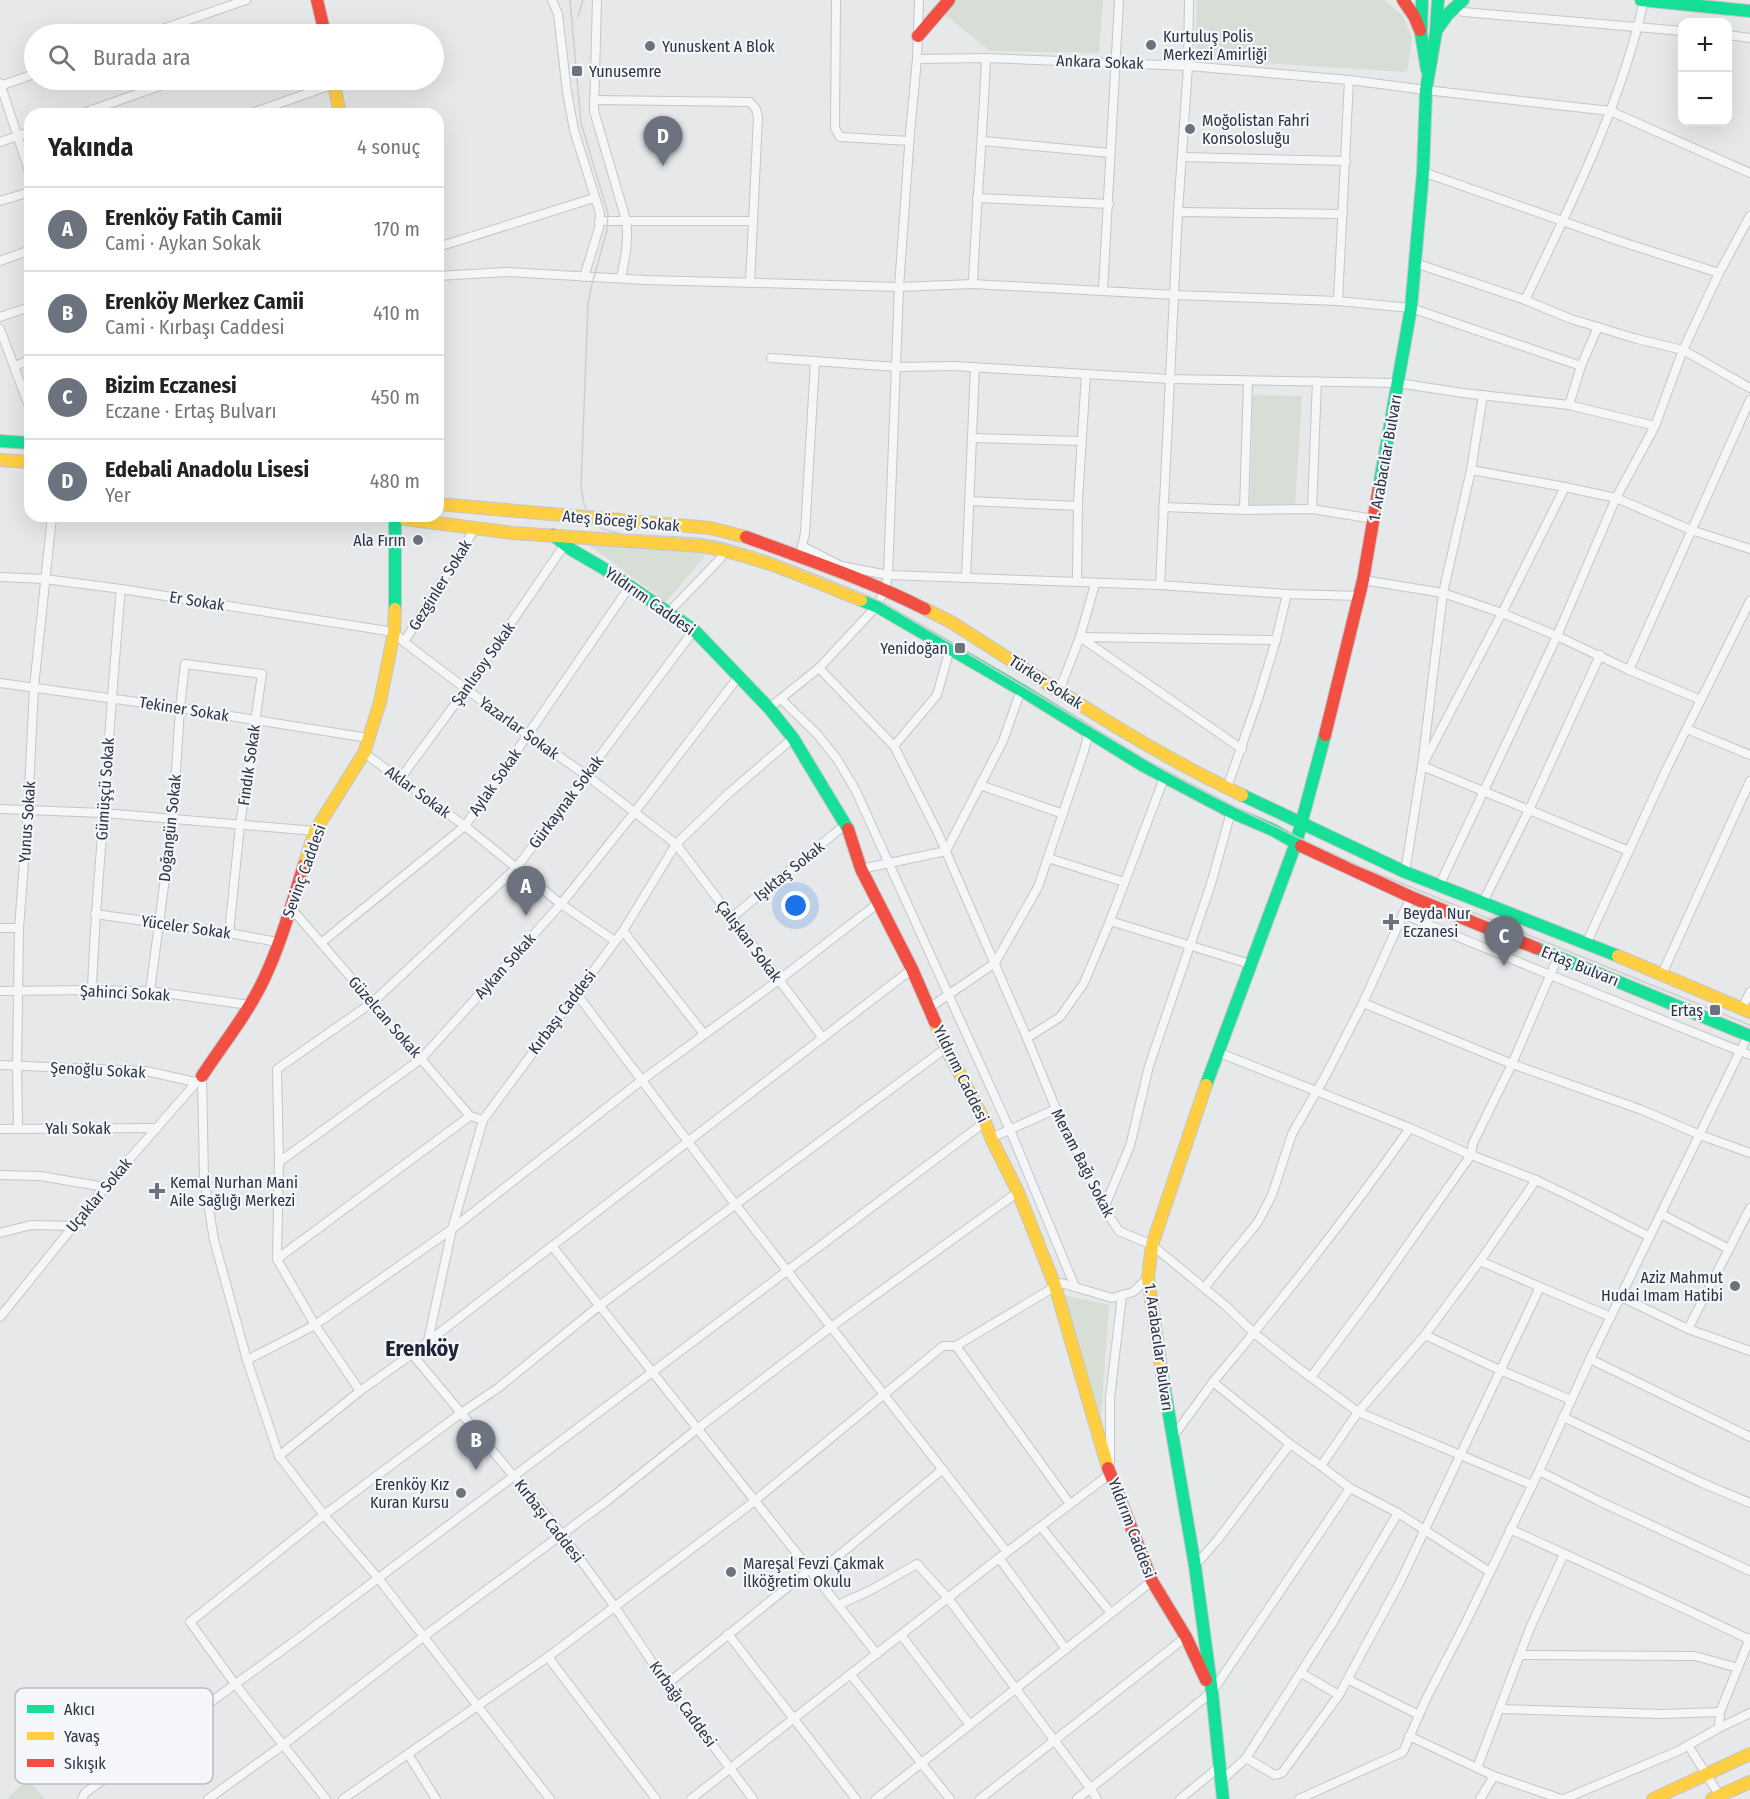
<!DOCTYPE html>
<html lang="tr">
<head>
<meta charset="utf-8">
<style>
  body { margin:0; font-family:"Fira Sans Condensed",sans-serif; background:#f2f2f2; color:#222 }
  .controls { position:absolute; right:18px; top:18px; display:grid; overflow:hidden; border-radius:12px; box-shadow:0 6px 24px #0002 }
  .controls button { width:54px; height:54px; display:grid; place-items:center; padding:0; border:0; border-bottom:2px solid #e0e0e0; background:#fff; color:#222; font:30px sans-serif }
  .you { position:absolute; left:796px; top:906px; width:21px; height:21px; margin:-15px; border:4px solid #fff; border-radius:50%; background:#1a73e8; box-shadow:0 0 0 9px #1a73e833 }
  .badge { display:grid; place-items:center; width:39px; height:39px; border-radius:50%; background:#6c737f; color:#fff; font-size:20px; font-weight:700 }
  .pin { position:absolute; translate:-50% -50px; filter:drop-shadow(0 2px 3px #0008) }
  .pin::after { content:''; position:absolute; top:32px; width:21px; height:18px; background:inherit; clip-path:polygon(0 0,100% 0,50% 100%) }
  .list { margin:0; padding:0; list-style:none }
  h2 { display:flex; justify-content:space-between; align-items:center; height:78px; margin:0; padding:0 24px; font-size:26px }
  h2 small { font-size:20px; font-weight:400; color:#767676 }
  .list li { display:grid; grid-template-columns:39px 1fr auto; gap:18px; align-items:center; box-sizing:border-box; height:84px; padding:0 24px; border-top:2px solid #e0e0e0 }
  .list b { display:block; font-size:22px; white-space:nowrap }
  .list p { margin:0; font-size:20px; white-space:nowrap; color:#767676 }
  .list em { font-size:20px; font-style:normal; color:#767676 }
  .icon { flex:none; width:33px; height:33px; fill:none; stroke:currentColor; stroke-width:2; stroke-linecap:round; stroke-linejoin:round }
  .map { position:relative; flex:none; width:1750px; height:1799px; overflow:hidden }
  .search { position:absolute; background:#fff; box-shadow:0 6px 24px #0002; left:24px; top:24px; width:420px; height:66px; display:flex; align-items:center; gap:15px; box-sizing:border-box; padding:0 21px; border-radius:33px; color:#767676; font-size:22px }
  .panel { position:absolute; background:#fff; box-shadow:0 6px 24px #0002; left:24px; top:108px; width:420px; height:414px; border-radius:18px }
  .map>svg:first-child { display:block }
  .green { fill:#d6ded6 }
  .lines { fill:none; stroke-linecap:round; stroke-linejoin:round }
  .street-casing { stroke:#c4c6c8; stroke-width:10 }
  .fast-casing { stroke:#c4c6c8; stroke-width:14 }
  .slow-casing { stroke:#c4c6c8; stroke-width:14 }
  .jam-casing { stroke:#c4c6c8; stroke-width:14 }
  .street { stroke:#f5f6f7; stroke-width:8 }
  .fast { stroke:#16e098; stroke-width:12 }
  .slow { stroke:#ffcf43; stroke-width:12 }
  .jam { stroke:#f24e42; stroke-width:12 }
  .tram { stroke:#cecfd2; stroke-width:1.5 }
  .poi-dot { fill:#6c737f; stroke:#f4f6f9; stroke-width:2 }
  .labels { text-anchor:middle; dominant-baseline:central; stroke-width:4.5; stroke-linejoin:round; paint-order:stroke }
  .poi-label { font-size:16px; fill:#2b3445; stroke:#f4f6f9; text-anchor:start }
  .street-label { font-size:16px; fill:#2b3445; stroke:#f4f6f9 }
  .district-label { font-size:22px; font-weight:bold; fill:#1d2536; stroke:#f4f6f9 }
  .key { fill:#f4f6f9; stroke:#b8bcc3; stroke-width:1.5 }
  .key-label { font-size:16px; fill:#2b3445 }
</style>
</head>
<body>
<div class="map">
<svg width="1750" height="1799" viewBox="0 0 1750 1799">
  <rect width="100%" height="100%" fill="#e6e8ea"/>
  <g class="green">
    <path d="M954,0H1103L1099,53L990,51L943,13Z"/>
    <path d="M1197,0H1384L1403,16L1412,38L1407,72L1195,59Z"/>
    <path d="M1253,395L1302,396L1295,506H1250Z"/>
    <path d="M589,545L709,551L666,602Z"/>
    <path d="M1064,1295L1109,1305L1101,1417Z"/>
    <path d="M28,1779L45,1799H7Z"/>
  </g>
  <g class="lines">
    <defs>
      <g id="street">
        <path d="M552,0L558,14L567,92L574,130L600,213L599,228L584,277"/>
        <path d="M597,0L594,111L626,220C629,240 625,259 621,278"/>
        <path d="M836,0L835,128L840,137L909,141"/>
        <path d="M1463,12L1682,31"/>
        <path d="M148,34L246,0"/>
        <path d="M303,34L324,27"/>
        <path d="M1728,35L1750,38"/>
        <path d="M917,59L986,58L1188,66L1349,80L1426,90L1610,111L1750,173"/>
        <path d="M0,83L30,174"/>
        <path d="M0,86L34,74"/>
        <path d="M594,100L750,102L756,109L758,118L750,283"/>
        <path d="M80,114L177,80"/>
        <path d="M249,114L334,84"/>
        <path d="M983,141L1109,153"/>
        <path d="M0,142L30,132"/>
        <path d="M1182,157L1346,161"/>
        <path d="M1423,172L1619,241L1719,273"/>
        <path d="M977,198L1109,204"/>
        <path d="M0,201L30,192"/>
        <path d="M1178,212L1343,214"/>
        <path d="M599,221H753"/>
        <path d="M438,247L594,198"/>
        <path d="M0,261L30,250"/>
        <path d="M1415,263L1525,300L1571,319L1637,339L1683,350L1750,388"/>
        <path d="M438,276L506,272L645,280L759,283L899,287L973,284L1175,295L1338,301L1411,308L1581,366"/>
        <path d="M973,284C976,208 983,133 986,58"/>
        <path d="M1103,290C1109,193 1113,97 1119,0"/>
        <path d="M1525,300C1570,206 1622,103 1644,0"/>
        <path d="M1338,301L1349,80"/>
        <path d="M0,317L30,307"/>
        <path d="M0,329L30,409"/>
        <path d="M771,358L897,367L954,366L1169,379L1398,383L1463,393L1569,405L1655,426"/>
        <path d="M15,366L30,360"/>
        <path d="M1569,405L1581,366L1598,327"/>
        <path d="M972,438L1081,441"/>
        <path d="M1471,470L1565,487"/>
        <path d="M969,501L1078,506"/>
        <path d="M1163,507L1244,510L1312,509L1374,519"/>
        <path d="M1312,509L1317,381"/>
        <path d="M1244,510L1248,381"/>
        <path d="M802,546L841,566L888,575L1160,585L1287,594L1360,596"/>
        <path d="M801,551L805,533L815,361"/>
        <path d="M0,577L45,579L121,589L394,632L404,642L466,689L528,735L586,775L676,844L823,1038"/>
        <path d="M966,578L975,367"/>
        <path d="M1363,580L1443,593L1502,613L1557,636L1439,886"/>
        <path d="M1077,582L1078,500L1086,374"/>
        <path d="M1160,585L1178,212L1188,66L1189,0"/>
        <path d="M668,613L719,560L726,550"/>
        <path d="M404,642L476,527"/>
        <path d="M819,668L894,746L937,831L1027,1038L1056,1109L1104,1208L1119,1231L1152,1245L1226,1306L1254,1333L1293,1364L1358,1412L1532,1485"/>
        <path d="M1629,670L1750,400"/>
        <path d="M0,683L180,708L368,738"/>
        <path d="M1059,691L1080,637L1095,584"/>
        <path d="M781,699L817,734L837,759L856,791L1010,1130L1075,1287"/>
        <path d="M1701,700L1629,670L1557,636L1616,498L1655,426L1683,350L1719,273L1750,216"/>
        <path d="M769,708L819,668L876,607L885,590L888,575L899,287L910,133L917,59L919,0"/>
        <path d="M1687,729L1750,755"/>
        <path d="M894,746L937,695L950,649"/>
        <path d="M1242,749L1080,637L1276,640"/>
        <path d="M364,753L465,826L561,904L615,941"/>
        <path d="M400,779L466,689L563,547"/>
        <path d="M980,785L1063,814"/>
        <path d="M1227,788L1259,696L1276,640L1287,594"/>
        <path d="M0,809L104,813L315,831"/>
        <path d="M1629,851L1422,766L1502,613L1565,487L1616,498L1691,530L1750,549"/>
        <path d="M1048,858L1124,882"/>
        <path d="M861,869L946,851L1003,741L1021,690"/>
        <path d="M1405,872L1422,766L1443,593L1471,470L1483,395"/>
        <path d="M1411,897L1363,1003L1512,1064L1642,1110L1700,1135L1750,1153"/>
        <path d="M1483,902L1529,810L1600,655"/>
        <path d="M291,908L470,1116L483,1120"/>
        <path d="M95,914L229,933L277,942"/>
        <path d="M1403,914L1550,975L1750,1055"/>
        <path d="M731,918L846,824"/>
        <path d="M1110,921L1250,964"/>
        <path d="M0,928H19"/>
        <path d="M623,931L704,1034"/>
        <path d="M321,943L465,826L630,586"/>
        <path d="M1586,944L1667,768L1750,601"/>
        <path d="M1662,974L1750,781"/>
        <path d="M92,990C94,930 99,871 104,812C109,738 114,663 121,589"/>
        <path d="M0,991L92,990L150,991L249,1005"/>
        <path d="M150,991L173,818L180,708L185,664L262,674L240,825L229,933"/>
        <path d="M576,993L735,1204L1007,1552"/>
        <path d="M929,1008L995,963L1038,887L1084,751L1089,732"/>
        <path d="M1742,1008L1750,992"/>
        <path d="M1748,1035L1590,1359L1750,1437"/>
        <path d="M1027,1038L1060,1017L1084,983L1110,921L1164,778"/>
        <path d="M1217,1052L1410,1128"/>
        <path d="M0,1065L146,1071L195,1082"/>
        <path d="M202,1076L204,1178L214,1240L247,1360L279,1456L324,1515L378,1578L550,1799"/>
        <path d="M18,1128L17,1065L19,928L28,810L34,687L52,516"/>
        <path d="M0,1129L157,1128"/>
        <path d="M991,1138L1056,1109"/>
        <path d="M279,1162L421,1059L561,904L634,813L739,676"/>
        <path d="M0,1175L40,1176L105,1187"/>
        <path d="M1104,1208L1130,1146L1149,1066L1211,884L1231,812"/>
        <path d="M1661,1214L1729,1249"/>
        <path d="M0,1233L31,1225L74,1226"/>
        <path d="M552,1246L877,1654"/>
        <path d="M277,1259L470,1116"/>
        <path d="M1480,1261L1536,1180"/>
        <path d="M1540,1287L1480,1261L1425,1335L1500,1370L1571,1400"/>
        <path d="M1204,1288L1258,1222L1272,1195L1292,1134L1326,1075L1363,1003"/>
        <path d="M1621,1297L1688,1329L1750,1351"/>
        <path d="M0,1317L105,1187L202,1076"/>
        <path d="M1688,1329L1750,1208"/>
        <path d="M428,1341L452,1229L483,1120L623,931L676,844L729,793L793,738"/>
        <path d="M956,1346L1070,1504"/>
        <path d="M412,1354L561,1533L615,1607L667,1684L753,1799"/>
        <path d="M247,1360L315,1325L452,1229L642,1080L779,980L877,904"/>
        <path d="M1311,1377L1374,1293L1471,1155L1473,1143L1512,1064L1558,957"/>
        <path d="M360,1391L315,1325L277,1259L279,1162L277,1069L373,1002L517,867L694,630"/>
        <path d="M1563,1417L1700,1482L1750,1503"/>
        <path d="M1172,1438L1213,1382"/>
        <path d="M1290,1444L1213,1382C1282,1300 1348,1216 1410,1128L1471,1155L1536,1180L1578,1200L1650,1237"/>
        <path d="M279,1456L360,1391L412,1354L912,969"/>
        <path d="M1539,1471L1599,1501L1750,1571"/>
        <path d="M1350,1488L1321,1466L1358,1412L1425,1335"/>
        <path d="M1041,1527L1111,1613"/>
        <path d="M1510,1529C1590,1566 1671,1601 1750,1640"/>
        <path d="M999,1558L1066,1649"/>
        <path d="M1195,1566L1219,1538L1290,1444L1321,1466"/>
        <path d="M814,1576L943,1469"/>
        <path d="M838,1605L871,1590L917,1564L948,1598L1090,1788L1097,1799"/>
        <path d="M728,1634L856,1799"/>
        <path d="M901,1635L970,1725"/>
        <path d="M1750,1638L1720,1712L1719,1728L1750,1713"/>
        <path d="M1520,1655L1695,1656L1738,1668"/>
        <path d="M548,1657L656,1799"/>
        <path d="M1301,1673L1339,1695L1401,1580L1540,1287L1611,1317"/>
        <path d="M851,1675L950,1799"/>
        <path d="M1349,1680L1419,1715"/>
        <path d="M667,1684L809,1570"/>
        <path d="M1500,1709L1661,1714L1720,1712"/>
        <path d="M1409,1736L1494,1776L1561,1799"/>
        <path d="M1688,1745L1721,1798"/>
        <path d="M408,1754L436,1799"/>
        <path d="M1246,1758L1275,1775L1282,1773L1339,1695"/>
        <path d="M1477,1768L1530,1628L1564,1554"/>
        <path d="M1221,1781L1246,1758L1333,1622L1398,1513"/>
        <path d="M82,1799L85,1793L288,1646L985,1122"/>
        <path d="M208,1799L283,1745L423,1637L607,1501L697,1429L831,1327L1018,1192"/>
        <path d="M326,1799L235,1684L190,1622L324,1515L461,1413L498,1388L599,1306L946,1048"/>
        <path d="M343,1799L548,1657L747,1507L943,1346H956L1061,1283L1112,1298L1133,1292L1148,1278"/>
        <path d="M691,1799L999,1558L1110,1474V1398L1122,1295"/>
        <path d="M876,1799L1152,1581"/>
        <path d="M980,1799L1186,1637"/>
        <path d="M1077,1799L1212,1692L1350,1488L1398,1513L1490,1572"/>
        <path d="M1180,1799L1219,1767"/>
        <path d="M1299,1799L1403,1752L1426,1699L1465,1624L1539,1471L1590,1359"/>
        <path d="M1480,1799L1494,1776"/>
        <path d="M1564,1799L1678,1751L1719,1728"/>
      </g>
      <g id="fast">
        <path d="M1422,0L1421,34L1427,70"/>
        <path d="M1641,0L1750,11"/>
        <path d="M1436,31L1448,14L1463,0"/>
        <path d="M0,441L30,443"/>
        <path d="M1379,487L1411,308L1423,172L1426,90L1436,32L1438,0"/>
        <path d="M553,535L572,550L603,568L694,630L769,708L793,738L848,829"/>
        <path d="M861,600L880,608L1021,690L1142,765L1231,812L1273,830L1301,846"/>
        <path d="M395,609V516"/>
        <path d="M1242,795L1405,872L1618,956"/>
        <path d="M1536,948L1750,1036"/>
        <path d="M1206,1085L1296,843L1325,735"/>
        <path d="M1162,1374L1195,1566L1212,1692L1223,1799"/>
      </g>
      <g id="slow">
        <path d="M333,80L340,114"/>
        <path d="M0,460L30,462"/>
        <path d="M438,504L710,528L746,537"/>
        <path d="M403,516L405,519L513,533L701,546C757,555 809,579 861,600"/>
        <path d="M925,609L951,622C1046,682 1140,747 1242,795"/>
        <path d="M304,865L315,831L364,753L380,702L394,632L395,609"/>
        <path d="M1618,956L1750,1012"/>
        <path d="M935,1022L946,1048L985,1122L991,1138L1018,1192L1055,1286L1108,1468"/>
        <path d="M1162,1374L1148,1278L1152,1245L1206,1085"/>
        <path d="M1653,1799L1750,1754"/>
        <path d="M1712,1799L1750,1782"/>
      </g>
      <g id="jam">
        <path d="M317,0L325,34"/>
        <path d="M1403,0L1414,16L1420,30"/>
        <path d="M918,36L949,0"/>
        <path d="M746,537C806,559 868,580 925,609"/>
        <path d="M1325,735L1363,580L1379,487"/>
        <path d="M848,829L861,869L912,969L935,1022"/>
        <path d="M1301,846L1411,897L1536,948"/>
        <path d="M202,1076C223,1044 248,1013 264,979C281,943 292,903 304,865"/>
        <path d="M1108,1468L1152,1581L1186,1637L1206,1680"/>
      </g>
    </defs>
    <use href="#street" class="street-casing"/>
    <use href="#fast" class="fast-casing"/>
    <use href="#slow" class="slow-casing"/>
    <use href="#jam" class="jam-casing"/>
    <use href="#street" class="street"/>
    <use href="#fast" class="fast"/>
    <use href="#slow" class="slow"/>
    <use href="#jam" class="jam"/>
    <g class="tram">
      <path d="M570,0L581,123L608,213L607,230L592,284L588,304L581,486L584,505L593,521L602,529L622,534L699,538L721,542L765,555L880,601L1155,765C1219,801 1287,832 1354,864L1750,1025"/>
      <path d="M578,17L583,0"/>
    </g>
  </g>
  <g class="poi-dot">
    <circle cx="1151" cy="45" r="6"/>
    <circle cx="650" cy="46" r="6"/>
    <rect x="571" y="65" width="12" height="12" rx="3"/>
    <circle cx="1190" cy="129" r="6"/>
    <circle cx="418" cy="540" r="6"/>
    <rect x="954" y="642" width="12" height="12" rx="3"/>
    <path d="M1388 913h6v6h6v6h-6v6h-6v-6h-6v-6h6z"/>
    <rect x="1709" y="1004" width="12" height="12" rx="3"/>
    <path d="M154 1182h6v6h6v6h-6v6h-6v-6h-6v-6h6z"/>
    <circle cx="1735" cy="1286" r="6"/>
    <circle cx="461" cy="1493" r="6"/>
    <circle cx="731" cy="1572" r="6"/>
  </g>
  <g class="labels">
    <g class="poi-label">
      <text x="1163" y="36">Kurtuluş Polis<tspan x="1163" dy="18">Merkezi Amirliği</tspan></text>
      <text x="662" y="46">Yunuskent A Blok</text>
      <text x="589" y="71">Yunusemre</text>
      <text x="1202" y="120">Moğolistan Fahri<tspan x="1202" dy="18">Konsolosluğu</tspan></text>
      <text x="406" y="540" text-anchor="end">Ala Fırın</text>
      <text x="948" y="648" text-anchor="end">Yenidoğan</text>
      <text x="1403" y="913">Beyda Nur<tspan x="1403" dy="18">Eczanesi</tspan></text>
      <text x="1703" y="1010" text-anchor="end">Ertaş</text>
      <text x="170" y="1182">Kemal Nurhan Mani<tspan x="170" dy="18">Aile Sağlığı Merkezi</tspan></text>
      <text x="1723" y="1277" text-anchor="end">Aziz Mahmut<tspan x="1723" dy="18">Hudai Imam Hatibi</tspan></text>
      <text x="449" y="1484" text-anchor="end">Erenköy Kız<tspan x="449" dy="18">Kuran Kursu</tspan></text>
      <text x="743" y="1563">Mareşal Fevzi Çakmak<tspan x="743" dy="18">İlköğretim Okulu</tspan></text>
    </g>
    <g class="street-label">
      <text transform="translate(1100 62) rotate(2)">Ankara Sokak</text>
      <text transform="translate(1385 458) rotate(-80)">1. Arabacılar Bulvarı</text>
      <text transform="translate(621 521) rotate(5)">Ateş Böceği Sokak</text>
      <text transform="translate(440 585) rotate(-58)">Gezginler Sokak</text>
      <text transform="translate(197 601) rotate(9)">Er Sokak</text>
      <text transform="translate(650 601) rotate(35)">Yıldırım Caddesi</text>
      <text transform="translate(483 664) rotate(-55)">Şanlısoy Sokak</text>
      <text transform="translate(1046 682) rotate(33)">Türker Sokak</text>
      <text transform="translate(184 709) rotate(9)">Tekiner Sokak</text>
      <text transform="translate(519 728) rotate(36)">Yazarlar Sokak</text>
      <text transform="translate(249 765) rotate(-82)">Fındık Sokak</text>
      <text transform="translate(495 782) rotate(-55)">Aylak Sokak</text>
      <text transform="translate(105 789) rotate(-86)">Gümüşçü Sokak</text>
      <text transform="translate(418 792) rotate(36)">Aklar Sokak</text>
      <text transform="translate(566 802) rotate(-53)">Gürkaynak Sokak</text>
      <text transform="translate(27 822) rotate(-86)">Yunus Sokak</text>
      <text transform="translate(170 828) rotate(-84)">Doğangün Sokak</text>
      <text transform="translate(304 871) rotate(-70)">Sevinç Caddesi</text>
      <text transform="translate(789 871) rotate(-39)">Işıktaş Sokak</text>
      <text transform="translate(186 927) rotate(8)">Yüceler Sokak</text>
      <text transform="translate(749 941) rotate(53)">Çalışkan Sokak</text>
      <text transform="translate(505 966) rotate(-48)">Aykan Sokak</text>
      <text transform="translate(1580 966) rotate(22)">Ertaş Bulvarı</text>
      <text transform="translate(125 993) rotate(3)">Şahinci Sokak</text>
      <text transform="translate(562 1012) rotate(-53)">Kırbaşı Caddesi</text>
      <text transform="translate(385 1017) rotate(49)">Güzelcan Sokak</text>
      <text transform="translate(98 1070) rotate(3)">Şenoğlu Sokak</text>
      <text transform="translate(961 1074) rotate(64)">Yıldırım Caddesi</text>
      <text x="78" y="1128">Yalı Sokak</text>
      <text transform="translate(1083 1163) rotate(63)">Meram Bağı Sokak</text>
      <text transform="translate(99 1195) rotate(-50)">Uçaklar Sokak</text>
      <text transform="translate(1159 1347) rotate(82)">1. Arabacılar Bulvarı</text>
      <text transform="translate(549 1521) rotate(52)">Kırbaşı Caddesi</text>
      <text transform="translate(1132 1528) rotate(69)">Yıldırım Caddesi</text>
      <text transform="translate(683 1704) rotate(54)">Kırbağı Caddesi</text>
    </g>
    <g class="district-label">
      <text x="422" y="1348">Erenköy</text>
    </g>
  </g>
  <rect x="15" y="1688" width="198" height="96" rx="9" class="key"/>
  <rect x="27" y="1705" width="27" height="8" fill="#16e098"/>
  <rect x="27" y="1732" width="27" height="8" fill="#ffcf43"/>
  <rect x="27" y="1759" width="27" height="8" fill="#f24e42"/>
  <g class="key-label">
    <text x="64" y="1715">Akıcı</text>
    <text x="64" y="1742">Yavaş</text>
    <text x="64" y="1769">Sıkışık</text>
  </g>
</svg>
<div class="controls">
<button>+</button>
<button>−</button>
</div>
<div class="you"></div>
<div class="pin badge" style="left:526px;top:916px">A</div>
<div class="pin badge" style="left:476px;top:1470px">B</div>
<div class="pin badge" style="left:1504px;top:966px">C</div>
<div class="pin badge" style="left:663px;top:166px">D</div>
<div class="search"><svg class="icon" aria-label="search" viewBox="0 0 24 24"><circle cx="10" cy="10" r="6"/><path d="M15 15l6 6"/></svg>Burada ara</div>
<section class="panel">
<h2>Yakında<small>4 sonuç</small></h2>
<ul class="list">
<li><span class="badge">A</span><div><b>Erenköy Fatih Camii</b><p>Cami · Aykan Sokak</p></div><em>170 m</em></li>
<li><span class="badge">B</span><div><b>Erenköy Merkez Camii</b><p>Cami · Kırbaşı Caddesi</p></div><em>410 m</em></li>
<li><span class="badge">C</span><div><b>Bizim Eczanesi</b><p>Eczane · Ertaş Bulvarı</p></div><em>450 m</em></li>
<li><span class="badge">D</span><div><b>Edebali Anadolu Lisesi</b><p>Yer</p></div><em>480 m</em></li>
</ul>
</section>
</div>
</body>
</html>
